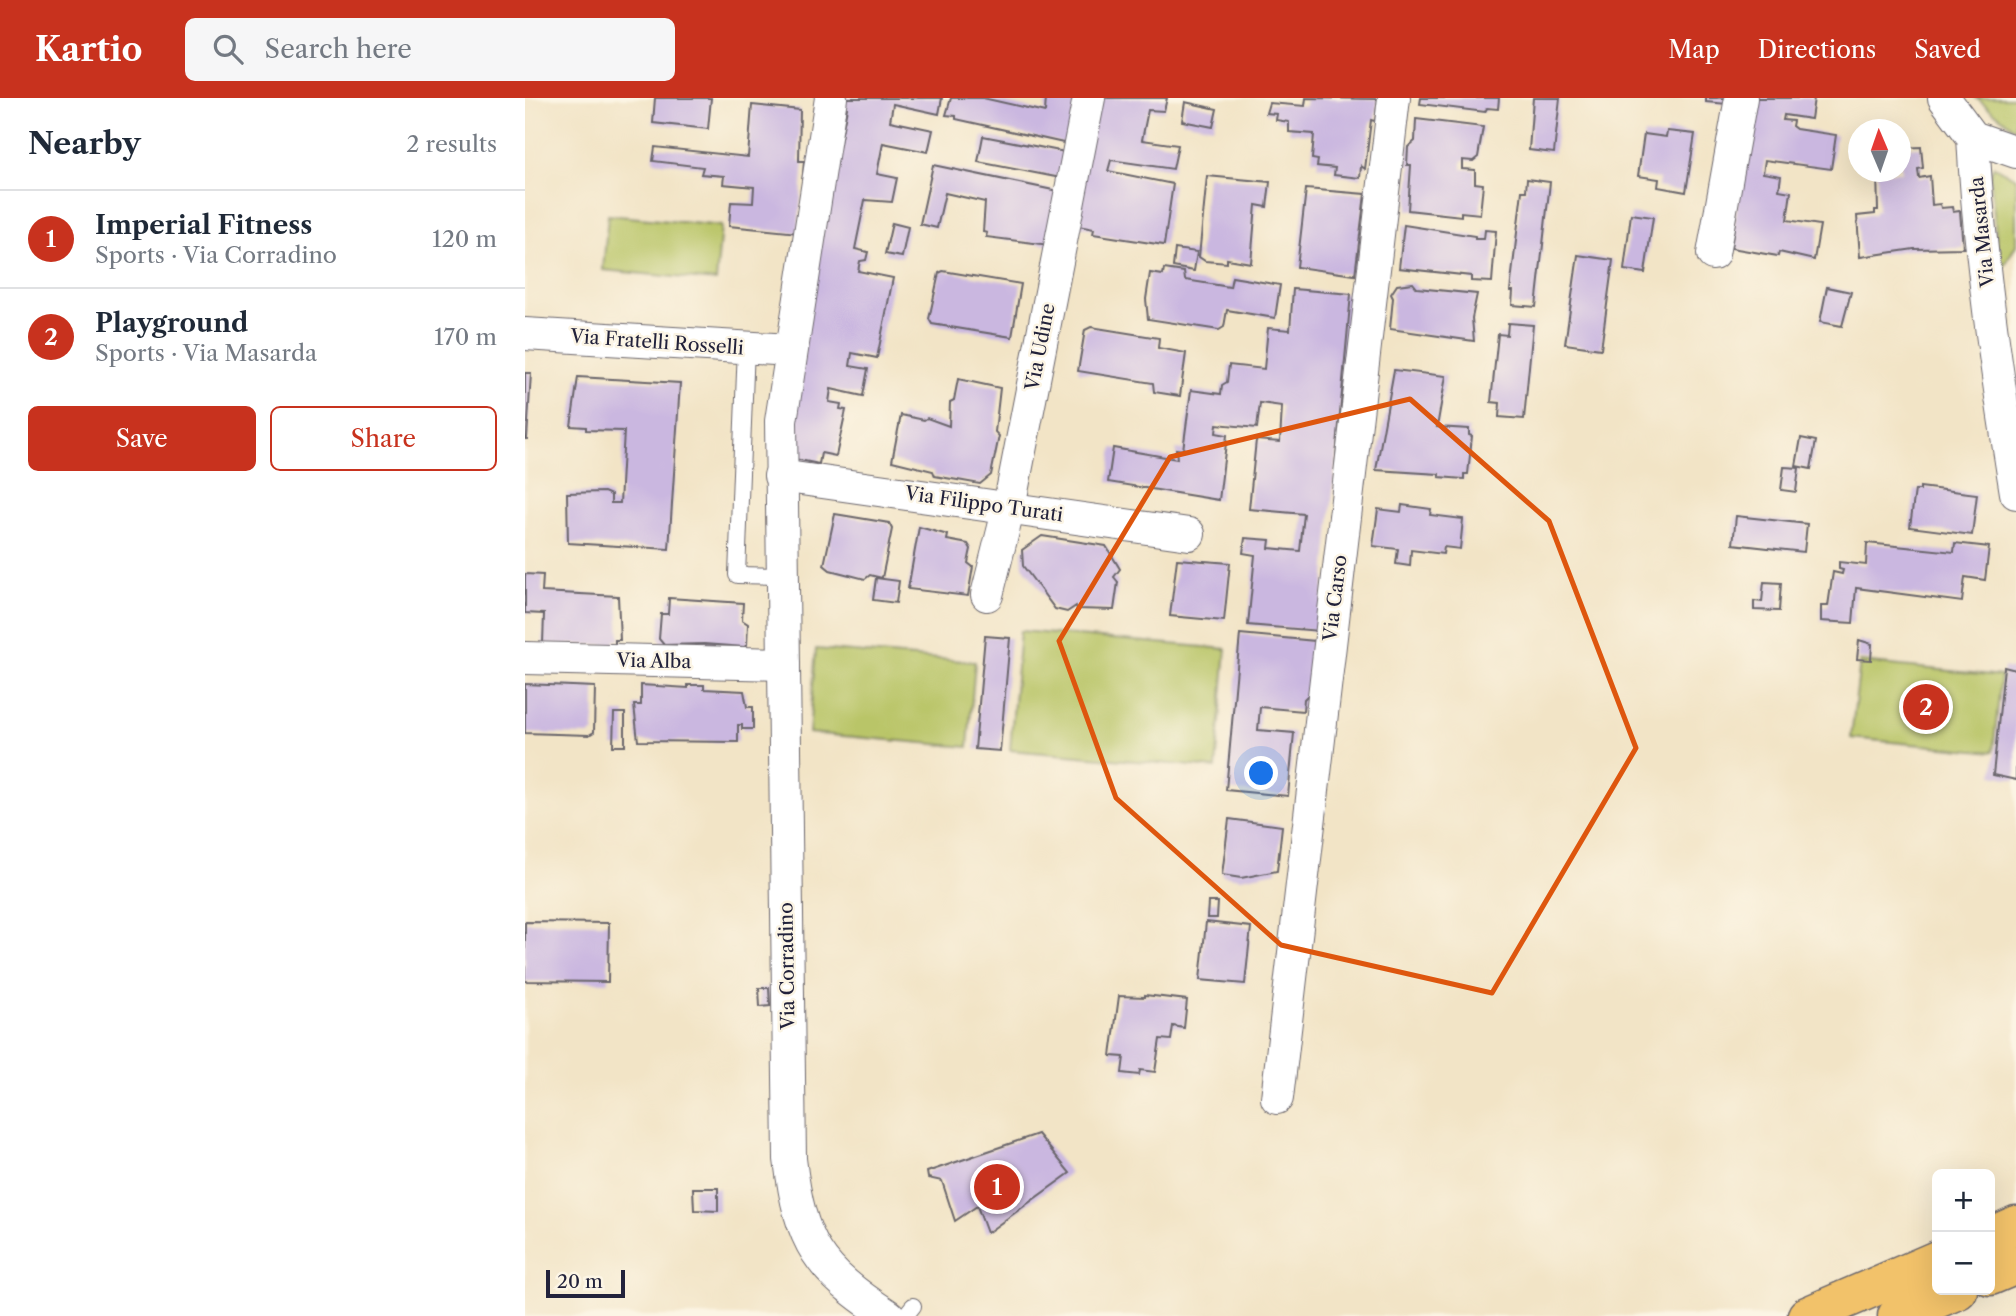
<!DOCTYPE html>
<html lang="en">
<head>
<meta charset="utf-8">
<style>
  body { margin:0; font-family:"Libre Caslon Text",serif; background:#f6f6f7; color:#1f2937 }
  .controls { position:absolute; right:21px; bottom:21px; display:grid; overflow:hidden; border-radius:10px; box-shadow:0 7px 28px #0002 }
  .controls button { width:63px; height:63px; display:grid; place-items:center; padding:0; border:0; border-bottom:2px solid #e0e1e3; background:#fff; color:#1f2937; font:35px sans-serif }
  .compass { position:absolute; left:1323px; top:21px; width:63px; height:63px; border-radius:50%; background:#fff; box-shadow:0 7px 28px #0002; rotate:358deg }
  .scale { position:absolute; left:21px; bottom:18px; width:79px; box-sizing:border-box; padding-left:7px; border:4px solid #22223b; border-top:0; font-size:19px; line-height:24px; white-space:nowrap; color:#22223b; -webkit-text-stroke:5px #fcf5e5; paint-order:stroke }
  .you { position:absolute; left:737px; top:676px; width:24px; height:24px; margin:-18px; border:5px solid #fff; border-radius:50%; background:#1a73e8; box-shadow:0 0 0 10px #1a73e833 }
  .badge { display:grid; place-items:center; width:46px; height:46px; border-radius:50%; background:#c8321e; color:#fff; font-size:23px; font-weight:700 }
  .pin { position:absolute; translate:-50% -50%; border:4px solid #fff; box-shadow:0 2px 7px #0006 }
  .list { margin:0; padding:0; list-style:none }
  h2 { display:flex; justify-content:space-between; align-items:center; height:91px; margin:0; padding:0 28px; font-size:30px }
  h2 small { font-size:23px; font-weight:400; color:#747a83 }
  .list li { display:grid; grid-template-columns:46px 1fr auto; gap:21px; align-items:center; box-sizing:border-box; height:98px; padding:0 28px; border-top:2px solid #e0e1e3 }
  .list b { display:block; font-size:26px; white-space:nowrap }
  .list p { margin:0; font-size:23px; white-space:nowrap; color:#747a83 }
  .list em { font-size:23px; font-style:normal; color:#747a83 }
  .actions { display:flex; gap:14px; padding:21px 28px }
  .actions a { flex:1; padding:16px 0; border:2px solid #c8321e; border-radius:10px; text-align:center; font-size:24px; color:#c8321e }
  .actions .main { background:#c8321e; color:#fff }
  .icon { flex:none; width:38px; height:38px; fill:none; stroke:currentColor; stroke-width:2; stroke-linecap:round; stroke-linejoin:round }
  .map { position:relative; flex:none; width:1491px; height:1218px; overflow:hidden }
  header { display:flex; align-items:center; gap:42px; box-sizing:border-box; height:98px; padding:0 35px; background:#c8321e; color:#fff }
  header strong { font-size:33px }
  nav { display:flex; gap:38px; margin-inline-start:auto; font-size:24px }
  .search { width:490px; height:63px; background:#f6f6f7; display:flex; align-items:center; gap:18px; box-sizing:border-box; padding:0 24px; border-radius:10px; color:#747a83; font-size:26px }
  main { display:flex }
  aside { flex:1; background:#fff }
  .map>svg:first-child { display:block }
  .green { fill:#b9c567; stroke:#6e7451; stroke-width:2 }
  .building { fill:#cab7e0 }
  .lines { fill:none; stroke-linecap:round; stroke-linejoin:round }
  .service-casing { stroke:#6b666c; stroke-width:18 }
  .minor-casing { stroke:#6b666c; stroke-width:34 }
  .motorway-casing { stroke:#6b666c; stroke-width:41 }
  .service { stroke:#fff; stroke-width:16 }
  .minor { stroke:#fff; stroke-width:32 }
  .motorway { stroke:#f2c26a; stroke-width:38 }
  .marked { fill:none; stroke:#de560e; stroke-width:5; stroke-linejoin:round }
  .labels { text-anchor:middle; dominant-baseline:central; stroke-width:5; stroke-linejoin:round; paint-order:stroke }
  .street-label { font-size:19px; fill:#22223b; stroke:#fcf5e5 }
</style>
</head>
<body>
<header>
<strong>Kartio</strong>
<div class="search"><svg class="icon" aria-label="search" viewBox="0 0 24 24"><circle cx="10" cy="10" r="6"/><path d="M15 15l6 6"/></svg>Search here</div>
<nav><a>Map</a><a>Directions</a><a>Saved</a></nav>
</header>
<main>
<aside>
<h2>Nearby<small>2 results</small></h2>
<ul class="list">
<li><span class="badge">1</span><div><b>Imperial Fitness</b><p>Sports · Via Corradino</p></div><em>120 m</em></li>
<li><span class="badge">2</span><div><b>Playground</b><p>Sports · Via Masarda</p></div><em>170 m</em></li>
</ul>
<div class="actions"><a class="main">Save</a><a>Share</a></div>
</aside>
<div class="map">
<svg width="1491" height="1218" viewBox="0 0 1491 1218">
  <rect width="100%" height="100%" fill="#fcf5e5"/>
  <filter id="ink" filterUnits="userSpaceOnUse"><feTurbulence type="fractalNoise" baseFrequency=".0143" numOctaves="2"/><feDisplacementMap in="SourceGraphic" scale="14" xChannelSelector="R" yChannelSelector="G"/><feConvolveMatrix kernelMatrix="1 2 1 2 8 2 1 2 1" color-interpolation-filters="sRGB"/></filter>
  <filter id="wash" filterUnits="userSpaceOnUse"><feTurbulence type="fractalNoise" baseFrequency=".00686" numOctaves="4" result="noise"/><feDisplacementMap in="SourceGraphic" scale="28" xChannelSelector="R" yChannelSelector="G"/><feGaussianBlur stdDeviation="1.57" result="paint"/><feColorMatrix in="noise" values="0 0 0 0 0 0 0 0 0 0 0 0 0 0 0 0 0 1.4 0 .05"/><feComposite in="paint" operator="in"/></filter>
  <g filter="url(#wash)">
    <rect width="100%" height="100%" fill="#f2e4c6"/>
    <g class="green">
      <path d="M1451,0H1491V31Z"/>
      <path d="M1469,68L1491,80V147L1475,176L1465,75Z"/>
      <path d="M83,117L196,128L191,183L78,172Z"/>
      <path d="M495,533L701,551L691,670L485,652Z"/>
      <path d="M291,551L450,564L443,649L284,635Z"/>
      <path d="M1335,564L1476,578L1468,654L1326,640Z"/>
    </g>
    <g id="blocks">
      <g class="building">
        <path d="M130,0H186L183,31L128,25Z"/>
        <path d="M320,0H417L414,16L368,6L365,23L408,32L403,54L358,45L352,76L372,80L367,104L340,102L330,151L343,154L341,162L335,163L333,173L368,180L352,260L327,255L325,268L343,271L338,298L306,291L304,304L316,306L315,311L321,312L311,358L296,355L294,366L265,360L287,185L322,10L318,9Z"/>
        <path d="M426,0H458L520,14L521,0H551L543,46L431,21V18L421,17Z"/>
        <path d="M571,0H642L639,13L623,12L617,42L653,47L648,71L586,62L583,73L648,86L639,147L568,136L569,131L548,127Z"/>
        <path d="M781,0L853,1L850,23L846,22L840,71L836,68L835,80L809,77L810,70L792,68L793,62L787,61L789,36L764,34V24L751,22L752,16L741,15L744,5L780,8Z"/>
        <path d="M896,0H974L973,11L962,10L960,14L895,6Z"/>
        <path d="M1008,0H1035L1029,55L1004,52Z"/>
        <path d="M1181,0H1202V6L1181,4Z"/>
        <path d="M1228,0H1289L1286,21L1259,17L1258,22L1268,23L1267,28L1271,31L1311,37L1306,71L1240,62L1238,75L1256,78L1254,92L1266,94L1262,122L1295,127L1289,162L1254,154L1253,158L1206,150Z"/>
        <path d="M660,4L692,11L688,29L657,23Z"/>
        <path d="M227,7L275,12L274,63H279L273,135L204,128L206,104L228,105L229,89L198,86L199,78L176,76L178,69L128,63L130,49L223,59Z"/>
        <path d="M891,21L958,29L953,59L948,63L937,62V71L950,72V85L958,86L955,116L936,114V118L883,112L886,67H882L883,49L890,43Z"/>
        <path d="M1142,33L1170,36L1161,94L1133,89L1134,81L1113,78L1119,36L1141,39Z"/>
        <path d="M458,38L540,54L536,80L453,64Z"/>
        <path d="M1396,49L1398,70L1393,71L1394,80L1405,78L1407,107L1415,106L1416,110L1427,109L1428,114L1435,113L1438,150L1389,151L1335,159L1332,118L1350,116V112H1353L1352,74H1376V50Z"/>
        <path d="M408,67L528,92L532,95L524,147L461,139L462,135L458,134L460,104L420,95L412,130L395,126Z"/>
        <path d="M682,78L745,84L742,109L731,107L726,165L702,161V165L680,163L674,159Z"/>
        <path d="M1002,81L1025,84L1011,209L987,207L988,193H985L997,93H1001Z"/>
        <path d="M781,91L840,96L830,177L772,169Z"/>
        <path d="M1106,116L1128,119L1120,175L1099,172Z"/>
        <path d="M367,125L383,129L377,159L360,156Z"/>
        <path d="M879,127L950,138V141H959L960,132L971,133L967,184L946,183V178L874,170Z"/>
        <path d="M650,151L672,154L669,173L648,169Z"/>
        <path d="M1053,157L1088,162L1076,251L1040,246Z"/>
        <path d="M639,171L659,174L660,182L705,189L707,179L755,187L750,220L702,212L699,229L694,232L623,221L621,201L625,175L638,177Z"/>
        <path d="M418,173L496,186L487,239L407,226L404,221L414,175Z"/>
        <path d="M888,185L892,190L952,196L947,220L949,243L865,231L868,200L866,196L872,187Z"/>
        <path d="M1302,189L1326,194L1317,228L1295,224Z"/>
        <path d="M768,191L826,196L795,533L723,527L730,457L718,455L720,440L745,442L744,450L775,453L779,416L724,411L731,342L755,344L757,308L735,305L732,330L692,326L691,335L702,337L694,402L583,384L588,350L652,361L651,351L658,352L666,292L696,296L697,287L702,284L704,267L739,271L743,230L765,232Z"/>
        <path d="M983,225L1008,227L999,321L974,319L975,305L966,304L973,236L982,237Z"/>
        <path d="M566,229L634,240L633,250L661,255L655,298L629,294L628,285L553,273L560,232Z"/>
        <path d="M869,272L921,278L912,329L944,331V337L947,338L943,376H939V381L914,379V376L851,372Z"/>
        <path d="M0,275H6L2,341H0Z"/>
        <path d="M53,279L155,285L144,451L43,445L42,395L79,394L86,397V405H95L99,333L61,332V329L46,328Z"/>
        <path d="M433,281L475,290L470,334L474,338L466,377L455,386L410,378L408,373L367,363L376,317L399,322L402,320L424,328L425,304L429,302Z"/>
        <path d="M1276,340L1291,343L1286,371L1271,368Z"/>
        <path d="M1259,369L1274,370L1271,394L1256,392Z"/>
        <path d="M1395,389L1452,396L1447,437L1385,429L1390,392H1395Z"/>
        <path d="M877,407L906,411L905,417L938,421L935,451L919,449L918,456L886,452L885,468L871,466L873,451L848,448L853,411L876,414Z"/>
        <path d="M310,416L364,425L367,431L357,480L345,477L340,481L305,472L299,467Z"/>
        <path d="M1211,418L1282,426L1279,454L1208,446Z"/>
        <path d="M394,429L423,437L422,442L443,446L446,451L443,465L448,469L443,498L383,491Z"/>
        <path d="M517,438L581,448L595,471L589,479L593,484L589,512L552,511L551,508L542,514L530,511L498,468L497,452Z"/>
        <path d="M1342,445L1429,454L1430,445L1464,449L1460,482L1440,479L1437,504L1331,490L1328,525L1296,523V508H1303L1308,474L1317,476L1318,472L1314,471V464L1341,467Z"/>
        <path d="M652,461L705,465L699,523L645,518Z"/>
        <path d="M0,476L18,477L17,494L93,498L95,542H90V547L18,546L19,516L0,515Z"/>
        <path d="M351,480L374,483L371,505L348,502Z"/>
        <path d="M1239,484L1256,485L1254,513L1229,512V503L1237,504Z"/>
        <path d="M144,500L218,505L217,522L223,526L222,547L219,549L179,546L139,547L134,541L136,516H143Z"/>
        <path d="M715,536L790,543L785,595L779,601L778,613L735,609L733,632L769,635L763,698L701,692Z"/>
        <path d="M460,538L485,540L475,653L450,651Z"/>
        <path d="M1334,542L1347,546L1346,562L1332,561Z"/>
        <path d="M1479,569L1491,572V682L1468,677Z"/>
        <path d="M0,586L70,589L69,634L64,637L0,635Z"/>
        <path d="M116,587L163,590V587H179V591L219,593L222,609H228V631H217V627H213V644L113,643L109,607H116Z"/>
        <path d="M89,615H100V648H88Z"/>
        <path d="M704,721L757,728L752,773L716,780L697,777Z"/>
        <path d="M683,804H693L692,820H682Z"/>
        <path d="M0,824L84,825L83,884L0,883Z"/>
        <path d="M681,824L726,829L720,886L675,882Z"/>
        <path d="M234,890H244L245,908L235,909Z"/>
        <path d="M620,897L662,902L659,930L648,928L646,942L635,941L630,974L615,972L614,977L597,975L599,959L586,958L594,898L620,899Z"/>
        <path d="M513,1036L545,1075L462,1135L452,1108L430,1123L417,1083L403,1080L402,1074Z"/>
        <path d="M168,1090H193V1113L169,1112Z"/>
      </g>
    </g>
  </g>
  <g filter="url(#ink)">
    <use href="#blocks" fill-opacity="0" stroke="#6b666c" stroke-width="2"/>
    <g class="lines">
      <defs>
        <g id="service">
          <path d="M221,249L212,477L257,478"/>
          <path d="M380,1218L388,1208"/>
        </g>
        <g id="minor">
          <path d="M306,0L256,323L265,1061C275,1145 293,1172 364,1218"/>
          <path d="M1419,0L1448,39L1491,54"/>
          <path d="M1448,39C1454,158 1472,277 1491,395"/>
          <path d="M1188,156L1216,0"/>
          <path d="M0,236L265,252"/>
          <path d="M255,378L664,436"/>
          <path d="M462,497L484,409L564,0"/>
          <path d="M0,560L259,566"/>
          <path d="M752,1000L869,0"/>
        </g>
        <g id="motorway">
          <path d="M1465,1139L1491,1127"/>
          <path d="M1465,1178L1491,1167"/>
          <path d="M1282,1218L1412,1162"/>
          <path d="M1372,1218L1433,1192"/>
        </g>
      </defs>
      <use href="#service" class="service-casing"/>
      <use href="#minor" class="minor-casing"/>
      <use href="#motorway" class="motorway-casing"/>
      <use href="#service" class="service"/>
      <use href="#minor" class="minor"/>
      <use href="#motorway" class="motorway"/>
    </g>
  </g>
  <path class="marked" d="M885,301L1024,423L1111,650L967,895L756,847L591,700L534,543L645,359Z"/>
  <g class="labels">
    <g class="street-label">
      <text transform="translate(1457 134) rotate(-96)">Via Masarda</text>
      <text transform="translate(132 244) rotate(4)">Via Fratelli Rosselli</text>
      <text transform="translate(515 249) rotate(-79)">Via Udine</text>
      <text transform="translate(459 406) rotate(8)">Via Filippo Turati</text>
      <text transform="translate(810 500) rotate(-83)">Via Carso</text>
      <text transform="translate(129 563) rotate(1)">Via Alba</text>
      <text transform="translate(262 868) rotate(-91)">Via Corradino</text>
    </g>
  </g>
</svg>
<div class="controls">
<button>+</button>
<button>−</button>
</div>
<svg class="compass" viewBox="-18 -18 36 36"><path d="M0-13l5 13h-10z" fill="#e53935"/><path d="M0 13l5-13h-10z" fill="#747a83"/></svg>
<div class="scale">20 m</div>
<div class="you"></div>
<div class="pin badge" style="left:472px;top:1089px">1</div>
<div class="pin badge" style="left:1401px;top:609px">2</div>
</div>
</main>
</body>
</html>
